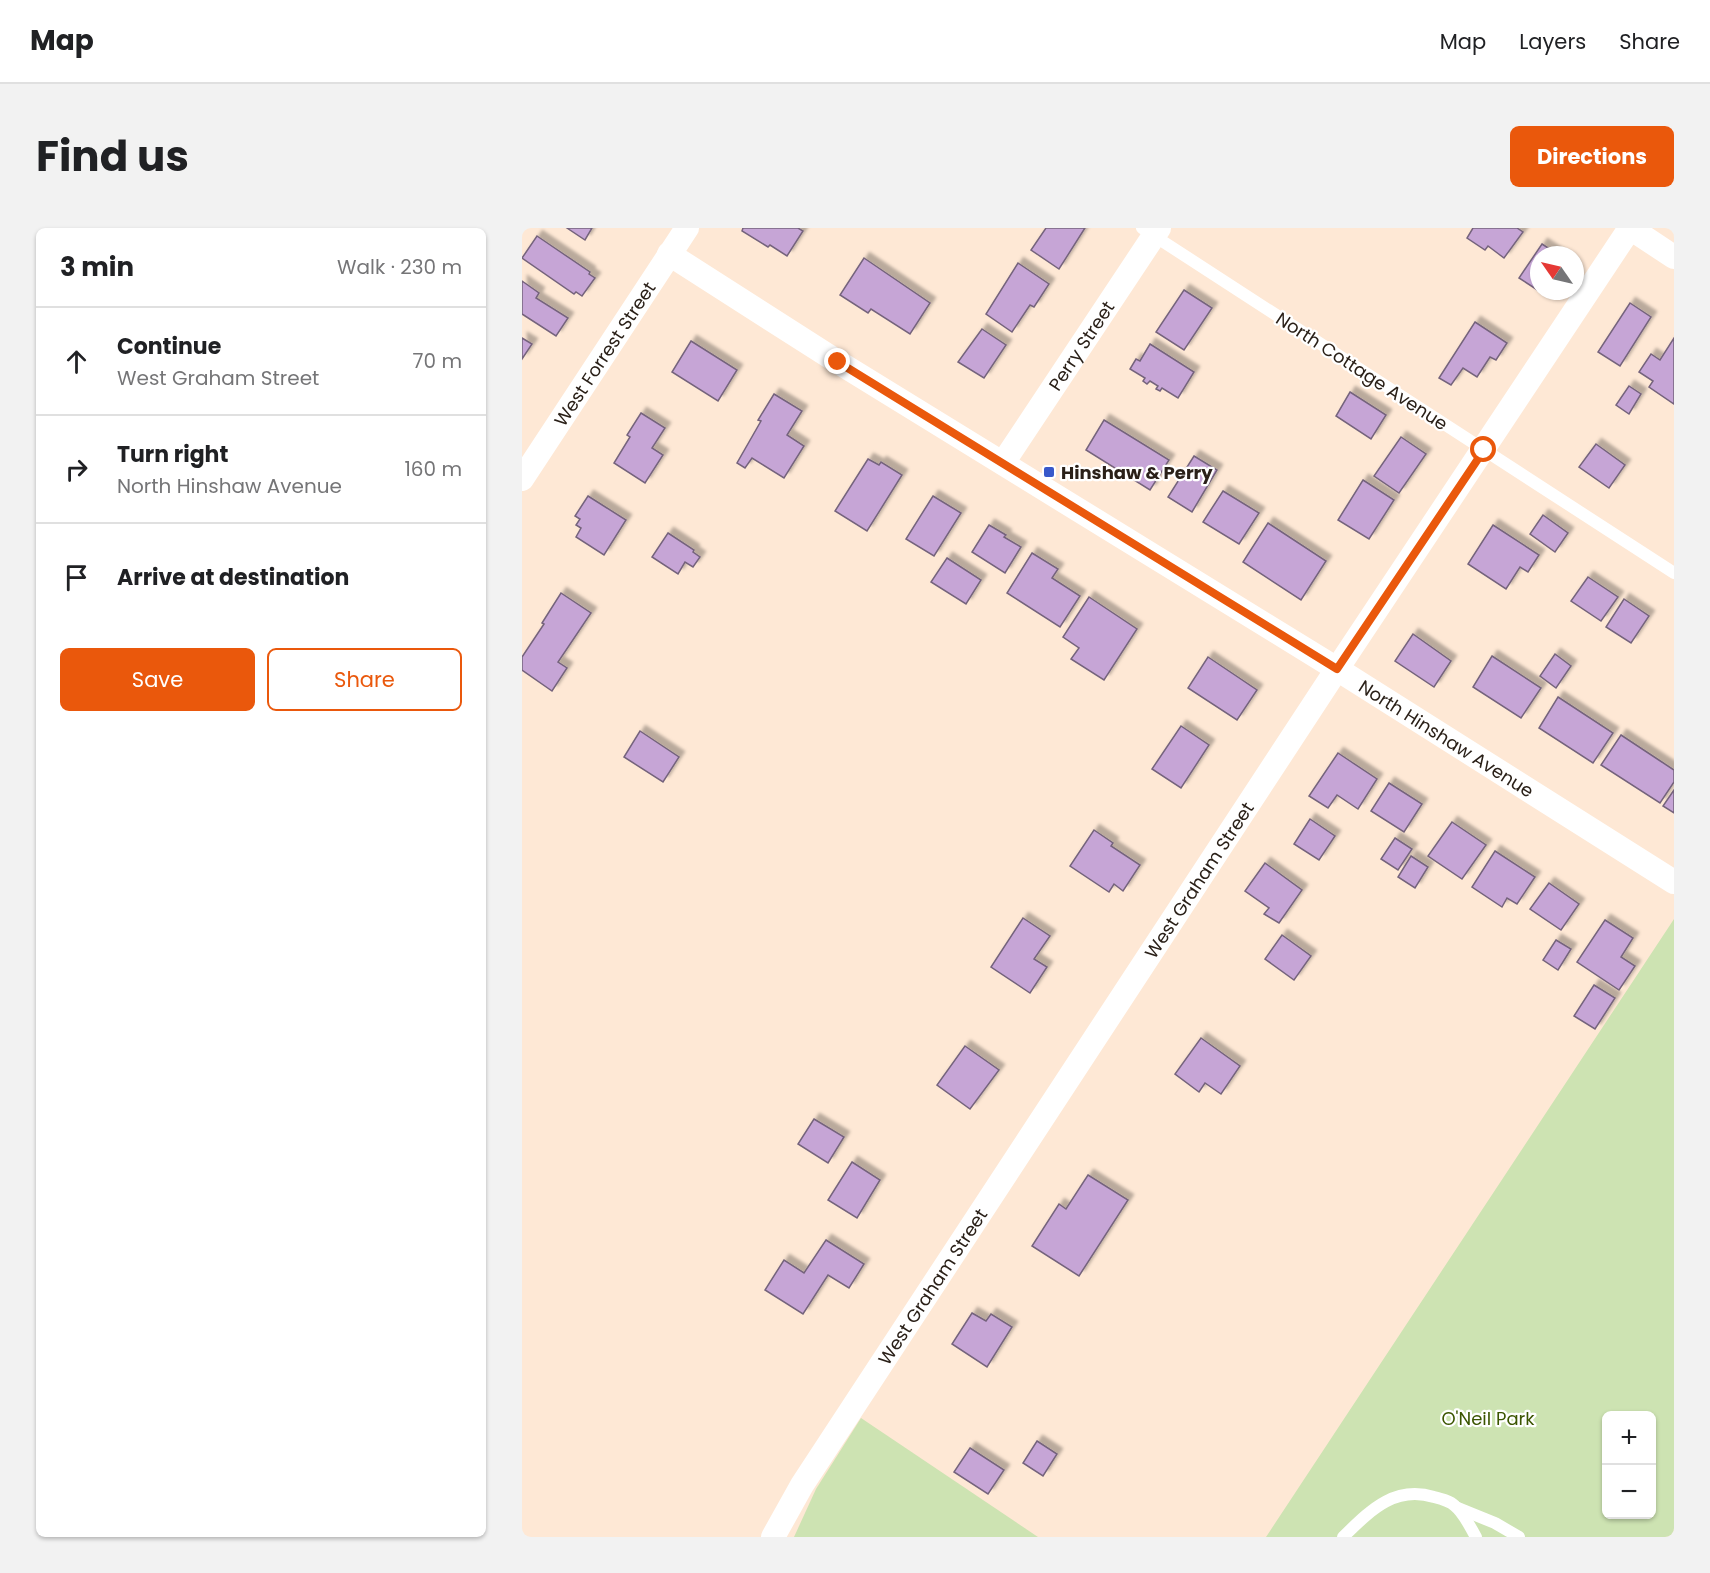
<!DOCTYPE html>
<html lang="en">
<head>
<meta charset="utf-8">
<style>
  body { margin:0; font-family:Poppins,sans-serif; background:#f2f2f2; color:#202124 }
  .controls { position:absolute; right:18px; bottom:18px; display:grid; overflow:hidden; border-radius:9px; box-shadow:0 2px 4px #0004 }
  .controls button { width:54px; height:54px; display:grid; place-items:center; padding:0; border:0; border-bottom:2px solid #e0e0e0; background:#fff; color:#202124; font:30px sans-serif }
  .compass { position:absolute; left:1008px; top:18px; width:54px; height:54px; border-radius:50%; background:#fff; box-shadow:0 2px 4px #0004; rotate:304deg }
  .stop { position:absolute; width:18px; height:18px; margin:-14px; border:4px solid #ea580c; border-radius:50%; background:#fff }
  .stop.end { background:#ea580c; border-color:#fff; box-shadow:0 2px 6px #0008 }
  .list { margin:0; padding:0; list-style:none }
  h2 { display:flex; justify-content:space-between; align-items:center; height:78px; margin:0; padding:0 24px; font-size:26px }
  h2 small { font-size:20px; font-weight:400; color:#757577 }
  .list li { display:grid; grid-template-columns:39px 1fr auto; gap:18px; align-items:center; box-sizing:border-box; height:108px; padding:0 24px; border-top:2px solid #e0e0e0 }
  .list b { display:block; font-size:22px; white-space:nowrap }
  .list p { margin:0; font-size:20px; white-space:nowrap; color:#757577 }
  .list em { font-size:20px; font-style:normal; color:#757577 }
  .actions { display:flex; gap:12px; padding:18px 24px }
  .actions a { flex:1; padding:14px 0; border:2px solid #ea580c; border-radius:9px; text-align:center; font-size:21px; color:#ea580c }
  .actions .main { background:#ea580c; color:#fff }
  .icon { flex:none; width:33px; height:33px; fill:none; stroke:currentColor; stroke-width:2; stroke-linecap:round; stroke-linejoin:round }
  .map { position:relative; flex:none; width:1152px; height:1309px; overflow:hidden; border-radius:9px }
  header { display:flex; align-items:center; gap:36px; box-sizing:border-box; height:84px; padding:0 30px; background:#fff; border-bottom:2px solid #e0e0e0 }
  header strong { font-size:28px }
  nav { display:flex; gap:33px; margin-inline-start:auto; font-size:21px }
  .intro { display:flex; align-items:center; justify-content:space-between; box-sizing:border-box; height:144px; padding:0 36px }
  h1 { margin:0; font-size:42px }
  .button { padding:15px 27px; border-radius:9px; background:#ea580c; color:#fff; font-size:21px; font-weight:700 }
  main { display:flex; gap:36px; padding:0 36px }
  aside { flex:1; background:#fff; border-radius:9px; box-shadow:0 2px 4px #0004 }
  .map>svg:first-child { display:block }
  .green { fill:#cde3b2; fill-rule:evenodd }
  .building { fill:#c6a5d6; stroke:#74637c; stroke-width:1.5; filter:url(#shadow) }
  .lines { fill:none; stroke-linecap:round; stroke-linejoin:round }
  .lane { stroke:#fff; stroke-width:12 }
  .street { stroke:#fff; stroke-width:24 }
  .route { stroke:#ea580c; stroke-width:8 }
  .poi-dot { fill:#3858ca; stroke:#fff; stroke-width:2 }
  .labels { text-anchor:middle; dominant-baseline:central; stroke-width:4.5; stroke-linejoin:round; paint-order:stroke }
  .street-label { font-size:18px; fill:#2a2018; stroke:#fff }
  .poi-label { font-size:18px; font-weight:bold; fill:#2a2018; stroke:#fff; text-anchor:start }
  .park-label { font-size:18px; fill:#3b5500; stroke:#fff }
</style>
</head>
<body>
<header>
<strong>Map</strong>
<nav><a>Map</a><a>Layers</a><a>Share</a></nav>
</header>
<div class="intro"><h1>Find us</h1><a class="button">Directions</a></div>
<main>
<aside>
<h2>3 min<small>Walk · 230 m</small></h2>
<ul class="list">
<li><svg class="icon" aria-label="ahead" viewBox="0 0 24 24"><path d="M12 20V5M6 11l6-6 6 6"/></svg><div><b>Continue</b><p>West Graham Street</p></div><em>70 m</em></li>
<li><svg class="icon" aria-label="right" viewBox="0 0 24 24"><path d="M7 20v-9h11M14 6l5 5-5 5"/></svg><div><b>Turn right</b><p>North Hinshaw Avenue</p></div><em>160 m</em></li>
<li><svg class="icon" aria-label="arrive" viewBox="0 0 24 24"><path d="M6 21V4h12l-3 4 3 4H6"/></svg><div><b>Arrive at destination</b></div></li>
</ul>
<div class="actions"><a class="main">Save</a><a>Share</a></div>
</aside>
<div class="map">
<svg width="1152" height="1309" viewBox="0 0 1152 1309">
  <defs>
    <filter id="shadow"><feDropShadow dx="5.5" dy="-5.5" stdDeviation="1.5" flood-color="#0004"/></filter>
  </defs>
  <rect width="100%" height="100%" fill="#fee8d5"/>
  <g class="green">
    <path d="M1152,691V1309H744ZM1084,1188H1130V1286H1084Z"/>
    <path d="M339,1190L516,1309H272L294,1261Z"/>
  </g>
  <g class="building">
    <path d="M45,0H70L63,12Z"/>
    <path d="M221,0H276L281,3L265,28L248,17L246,19L220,3Z"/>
    <path d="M524,0H563L537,41L509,22Z"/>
    <path d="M951,0H995L1001,4L982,30L966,18L963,22L945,10Z"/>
    <path d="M15,8L68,44L67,46L73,50L60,68L54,64L52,66L0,30Z"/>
    <path d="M1020,16L1037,27H1017V63H1022L1020,65L997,50Z"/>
    <path d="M342,30L408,75L388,106L349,81L346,85L318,67Z"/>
    <path d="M496,35L527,56L512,79L508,77L490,104L464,86Z"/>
    <path d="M0,53L17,65L14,70L46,90L34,108L0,86Z"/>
    <path d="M662,62L690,80L662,122L634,104Z"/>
    <path d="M1108,75L1129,89L1098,138L1076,124Z"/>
    <path d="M953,94L985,115L974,132L968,129L955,149L941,140L929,157L917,150Z"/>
    <path d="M460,101L484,117L462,150L436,134Z"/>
    <path d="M0,110L10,116L0,131Z"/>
    <path d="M1152,110V176L1127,159L1131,153L1117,144L1129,126L1138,132Z"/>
    <path d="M169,113L215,142L196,173L150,144Z"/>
    <path d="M628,116L672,144L656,170L640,160L638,163L634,161L636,158L628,153L625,156L621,153L623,150L608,141L614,131L618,133Z"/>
    <path d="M1107,158L1119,166L1107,186L1094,177Z"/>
    <path d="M828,164L864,187L849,211L814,188Z"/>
    <path d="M252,166L280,183L265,207L282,218L262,250L230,230L223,240L215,235L239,193L236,192Z"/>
    <path d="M119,185L143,200L130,220L141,227L123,255L92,235L108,209L105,207Z"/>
    <path d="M582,192L647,232L628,262L564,222Z"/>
    <path d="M879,209L904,226L877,265L852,248Z"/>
    <path d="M1074,216L1103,237L1087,260L1057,239Z"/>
    <path d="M672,228L695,242L670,284L646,269Z"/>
    <path d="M346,231L357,237L359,234L380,247L345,303L313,283Z"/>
    <path d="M841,252L872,272L847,311L816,292Z"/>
    <path d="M701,263L737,285L717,316L681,294Z"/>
    <path d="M66,268L104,292L82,327L54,309L59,300L54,297L58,291L53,288Z"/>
    <path d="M411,268L439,285L412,328L384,311Z"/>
    <path d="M1021,287L1046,305L1033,324L1008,306Z"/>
    <path d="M746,295L804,333L779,372L721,334Z"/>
    <path d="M467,297L484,307L482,309L499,319L483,345L450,324Z"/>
    <path d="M971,297L1017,327L1006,344L998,339L984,361L946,336Z"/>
    <path d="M146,305L172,322L171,324L178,329L171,339L163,334L156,346L130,329Z"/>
    <path d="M510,325L536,341L530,350L558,368L538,399L485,365Z"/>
    <path d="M425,330L459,352L444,376L409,354Z"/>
    <path d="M1066,349L1096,369L1079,393L1049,373Z"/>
    <path d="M39,365L69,385L36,434L45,440L30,463L0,442V429L22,396L20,395Z"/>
    <path d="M567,369L615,401L582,452L549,431L557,420L541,409Z"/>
    <path d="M1102,371L1127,388L1109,415L1084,399Z"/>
    <path d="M891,406L929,433L912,459L873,433Z"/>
    <path d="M1033,426L1049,438L1034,460L1018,448Z"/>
    <path d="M970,428L1019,460L999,490L951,459Z"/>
    <path d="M686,429L735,462L715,492L666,460Z"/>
    <path d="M1036,469L1091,505L1071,535L1017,500Z"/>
    <path d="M659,498L687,517L659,560L630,541Z"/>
    <path d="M118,503L157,529L141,554L102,529Z"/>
    <path d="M1099,507L1152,542V554L1138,575L1079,537Z"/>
    <path d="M816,525L855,551L836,581L815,567L806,580L787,568Z"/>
    <path d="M867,555L900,576L882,604L849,583Z"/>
    <path d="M1152,562V585L1141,578Z"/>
    <path d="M788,591L813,608L797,632L772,616Z"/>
    <path d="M930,594L964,617L940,651L906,628Z"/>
    <path d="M572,602L591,615L589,618L618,637L601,663L592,656L587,664L548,638Z"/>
    <path d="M873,610L890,621L876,642L859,631Z"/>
    <path d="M973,623L1013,649L995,676L985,670L980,679L950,659Z"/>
    <path d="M889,628L906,639L893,660L876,649Z"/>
    <path d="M743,635L780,662L757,695L742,686L747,680L723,663Z"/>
    <path d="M1027,655L1057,676L1039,702L1008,681Z"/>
    <path d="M501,690L528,708L512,731L525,739L508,765L469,739Z"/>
    <path d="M1083,692L1111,710L1099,729L1113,738L1097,762L1055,734Z"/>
    <path d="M760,707L789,728L772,752L743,731Z"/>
    <path d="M1034,712L1049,721L1036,742L1021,732Z"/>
    <path d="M1072,757L1093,770L1073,801L1052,788Z"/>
    <path d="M679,810L718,838L699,866L683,855L677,864L653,846Z"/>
    <path d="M443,818L477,842L448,881L415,857Z"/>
    <path d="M292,891L322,909L306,935L276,916Z"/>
    <path d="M330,934L358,952L335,990L306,972Z"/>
    <path d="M566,947L606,972L557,1048L510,1018L537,976L544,981Z"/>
    <path d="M304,1012L342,1036L327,1060L306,1047L281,1086L243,1062L262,1032L282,1045Z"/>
    <path d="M450,1085L464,1093L469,1086L490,1099L465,1139L430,1116Z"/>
    <path d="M515,1213L535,1226L521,1248L501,1235Z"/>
    <path d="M448,1220L482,1242L466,1266L432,1244Z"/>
  </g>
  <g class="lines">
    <g class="lane">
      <path d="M620,0L1152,345"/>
      <path d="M936,1280L973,1295L997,1309"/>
      <path d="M821,1309C848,1283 872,1257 912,1269C920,1271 928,1273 933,1278C942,1285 948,1299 954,1309"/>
    </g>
    <g class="street">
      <path id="s1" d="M147,26L316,134L815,441L1152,654"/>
      <path id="s2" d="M481,235L637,0"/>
      <path id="s3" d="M0,251L165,0"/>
      <path id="s4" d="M251,1309L280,1257L815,441L1108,0L1152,29"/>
    </g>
  </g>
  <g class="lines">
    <path class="route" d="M316,134L815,441L962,222"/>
  </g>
  <rect class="poi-dot" x="521" y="238" width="12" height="12" rx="3"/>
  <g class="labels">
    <g class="street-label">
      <text stroke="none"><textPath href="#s2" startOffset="141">Perry Street</textPath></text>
      <text stroke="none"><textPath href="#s3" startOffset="150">West Forrest Street</textPath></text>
      <text transform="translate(840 143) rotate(33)">North Cottage Avenue</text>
      <text stroke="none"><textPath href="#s1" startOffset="916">North Hinshaw Avenue</textPath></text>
      <text stroke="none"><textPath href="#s4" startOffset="783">West Graham Street</textPath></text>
      <text stroke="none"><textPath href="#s4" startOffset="297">West Graham Street</textPath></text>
    </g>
    <g class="poi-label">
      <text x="539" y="244">Hinshaw &amp; Perry</text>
    </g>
    <g class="park-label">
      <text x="966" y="1190">O'Neil Park</text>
    </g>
  </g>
</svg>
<div class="controls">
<button>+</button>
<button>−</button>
</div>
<svg class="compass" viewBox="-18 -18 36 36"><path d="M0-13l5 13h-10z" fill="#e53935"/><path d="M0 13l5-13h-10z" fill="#757577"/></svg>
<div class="stop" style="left:962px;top:222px"></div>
<div class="stop end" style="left:316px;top:134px"></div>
</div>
</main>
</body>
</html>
